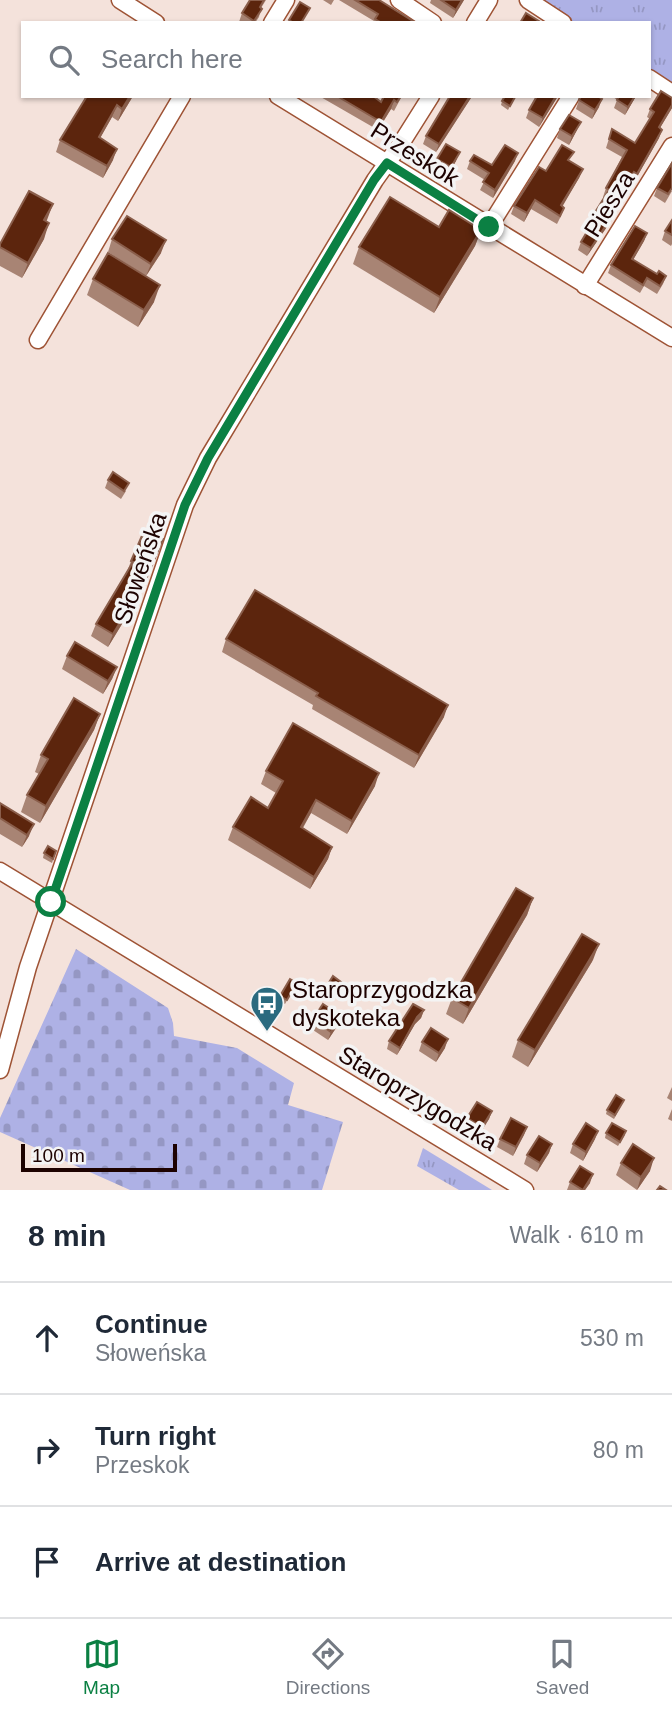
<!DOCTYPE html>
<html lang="en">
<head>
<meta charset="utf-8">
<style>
  body { margin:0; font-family:Arial,sans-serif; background:#f2f2f3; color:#1f2937 }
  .scale { position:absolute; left:21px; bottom:18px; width:156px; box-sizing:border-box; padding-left:7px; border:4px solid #1d0200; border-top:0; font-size:19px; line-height:24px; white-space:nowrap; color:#1d0200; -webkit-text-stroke:5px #f4f4f4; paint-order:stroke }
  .stop { position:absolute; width:21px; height:21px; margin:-16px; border:5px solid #0b8043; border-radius:50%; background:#fff }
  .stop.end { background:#0b8043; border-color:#fff; box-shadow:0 2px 7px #0008 }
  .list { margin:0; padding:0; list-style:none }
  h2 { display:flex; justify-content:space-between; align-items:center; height:91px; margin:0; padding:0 28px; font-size:30px }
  h2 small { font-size:23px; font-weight:400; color:#747a83 }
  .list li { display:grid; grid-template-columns:46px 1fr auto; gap:21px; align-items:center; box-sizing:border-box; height:112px; padding:0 28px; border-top:2px solid #e0e1e3 }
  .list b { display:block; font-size:26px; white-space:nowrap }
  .list p { margin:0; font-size:23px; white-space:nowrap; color:#747a83 }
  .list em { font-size:23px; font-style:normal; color:#747a83 }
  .icon { flex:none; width:38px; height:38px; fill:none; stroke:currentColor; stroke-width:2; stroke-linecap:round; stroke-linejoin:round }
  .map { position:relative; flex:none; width:672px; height:1190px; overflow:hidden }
  .search { position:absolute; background:#fff; box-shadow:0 2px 5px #0004; left:21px; right:21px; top:21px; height:77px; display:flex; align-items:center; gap:18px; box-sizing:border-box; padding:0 24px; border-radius:0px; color:#747a83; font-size:26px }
  .sheet { height:427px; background:#fff }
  nav { display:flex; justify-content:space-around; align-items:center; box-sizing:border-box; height:98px; border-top:2px solid #e0e1e3; background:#fff; font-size:19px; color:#747a83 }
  nav a { display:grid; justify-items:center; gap:4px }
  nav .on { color:#0b8043 }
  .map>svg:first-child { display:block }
  .grass { fill:url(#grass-tufts) }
  .cemetery { fill:url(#cemetery-stones) }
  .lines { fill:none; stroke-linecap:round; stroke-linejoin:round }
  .minor-casing { stroke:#9e5335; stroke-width:19 }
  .minor { stroke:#fff; stroke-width:16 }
  .wall { fill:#a88474 }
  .shaded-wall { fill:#8a5e4b }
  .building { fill:#5c250d; stroke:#8a5e4b; stroke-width:2 }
  .route { stroke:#0b8043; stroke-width:9 }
  .labels { text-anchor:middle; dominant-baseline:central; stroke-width:7; stroke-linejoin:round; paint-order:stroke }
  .street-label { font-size:24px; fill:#1d0200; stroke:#f4f4f4 }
  .poi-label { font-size:24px; fill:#1d0200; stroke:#f4f4f4; text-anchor:start }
</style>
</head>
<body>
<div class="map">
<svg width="672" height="1190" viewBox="0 0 672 1190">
  <defs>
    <pattern id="grass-tufts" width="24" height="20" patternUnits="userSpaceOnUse" patternTransform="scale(1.75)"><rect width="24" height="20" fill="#aeb1e5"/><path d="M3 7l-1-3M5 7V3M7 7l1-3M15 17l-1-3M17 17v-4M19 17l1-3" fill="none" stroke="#9597c3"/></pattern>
    <pattern id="cemetery-stones" width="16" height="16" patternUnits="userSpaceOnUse" patternTransform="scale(1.75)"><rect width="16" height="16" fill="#aeb1e5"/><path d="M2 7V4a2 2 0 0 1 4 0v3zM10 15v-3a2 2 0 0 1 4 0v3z" fill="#9597c3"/></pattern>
  </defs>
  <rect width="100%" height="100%" fill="#f4e2db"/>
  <g class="grass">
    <path d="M537,0H672V86L649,72V23H572Z"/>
    <path d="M423,1148L492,1190H459L417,1166Z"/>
  </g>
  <path class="cemetery" d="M76,949L168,1008L173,1023L174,1036L237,1048L294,1083L288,1105L343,1122L322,1190H130L0,1132V1118Z"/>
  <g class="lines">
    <defs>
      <g id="minor">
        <path d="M120,0L156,23"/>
        <path d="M399,0L433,23"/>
        <path d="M528,0L563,23"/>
        <path d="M272,23L286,0"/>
        <path d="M475,23L489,0"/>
        <path d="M649,78L672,93"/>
        <path d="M278,96L672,338"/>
        <path d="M489,227L571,96"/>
        <path d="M585,286L672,146"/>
        <path d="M38,340L182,96"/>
        <path d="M0,871L525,1190"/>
        <path d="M0,1070L28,967L185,505L208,458L375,180L402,142L431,96"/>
      </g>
    </defs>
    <use href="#minor" class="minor-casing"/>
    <use href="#minor" class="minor"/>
  </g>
  <g class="wall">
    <path d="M250,0H266L261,8L259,17L255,23H241L239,22L242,13Z"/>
    <path d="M323,0H334L331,5Z"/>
    <path d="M339,0H379L416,23H374V21Z"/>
    <path d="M431,0H464L453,18L430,3Z"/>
    <path d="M87,96H133L118,121L112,117L100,138L113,160L103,178L56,152L60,140Z"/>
    <path d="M319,96H373L381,102L402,96L394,111L391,109L378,130Z"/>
    <path d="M450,96H472L436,152L423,144L426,136Z"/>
    <path d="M558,96L539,127L526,118L529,110Z"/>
    <path d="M612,96H636L625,115L614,108L617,100Z"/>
    <path d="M515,97L508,110L501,105L502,101Z"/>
    <path d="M579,100L599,107L592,119L576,109Z"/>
    <path d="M672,108L660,128L659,138L634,182L631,181L616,206L615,215L587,256L578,250L581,242L593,223L591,222L594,214L604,197H603L606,188L622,157L606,148L612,129L635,143L650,119L647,117L650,109Z"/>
    <path d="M560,129L577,130L569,145L557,138Z"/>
    <path d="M437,159L456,161L447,176L434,168Z"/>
    <path d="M470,161L492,165L515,161L493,198L480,190L485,180L467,169Z"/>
    <path d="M570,161L583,169L579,178L562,206L564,208L561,216L557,224L531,209L524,222L511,214L514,206L546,171Z"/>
    <path d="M657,188L672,191L665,203L654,196Z"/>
    <path d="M672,220V244L671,246L662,240L665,231Z"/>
    <path d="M46,222L44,239L22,278L0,266V244Z"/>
    <path d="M439,227L481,230L475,246L434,313L353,264L359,247Z"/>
    <path d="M647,233L644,241L633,260L657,274L666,276L663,284L657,294L644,286L640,293L608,273L611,265Z"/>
    <path d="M112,239L161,253L146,276L108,252Z"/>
    <path d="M93,279L154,302L138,327L87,295Z"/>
    <path d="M108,480L126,491L121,499L105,488Z"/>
    <path d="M163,539L142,591L108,647L91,636L96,624L127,572L131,561Z"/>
    <path d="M226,639L444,717L414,768L312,709L313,705L222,652Z"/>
    <path d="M67,656L117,667L112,679L103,694L62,669Z"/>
    <path d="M100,714L94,730L40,823L21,812L27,795L39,774L35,772L41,755Z"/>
    <path d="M266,771L375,786L347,834L311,813L303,828L332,847L328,859L310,889L228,840L233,827L268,808L276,793L261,784Z"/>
    <path d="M0,803L29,836L22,847L0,834Z"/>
    <path d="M56,851L52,863L43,858L44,853Z"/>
    <path d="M533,898L527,915L463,1024L446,1014L452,998Z"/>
    <path d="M593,960L528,1067L512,1057L518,1040Z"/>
    <path d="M297,983L285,1004L278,1000L280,996Z"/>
    <path d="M340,986L332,998L324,993L325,989Z"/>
    <path d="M424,1010L421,1018L415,1024L397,1055L387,1049L389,1041Z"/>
    <path d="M341,1016L338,1025L328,1040L310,1028L313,1019Z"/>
    <path d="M422,1042L445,1048L436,1062L419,1051Z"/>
    <path d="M672,1087V1101L667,1098Z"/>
    <path d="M622,1104L614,1119L606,1114L607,1110Z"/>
    <path d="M672,1109V1121L668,1119Z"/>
    <path d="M492,1111L489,1119L479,1135L464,1126L467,1118Z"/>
    <path d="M527,1127L513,1156L497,1147L500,1139Z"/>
    <path d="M606,1133L625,1135L618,1146L605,1138Z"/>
    <path d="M595,1139L583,1161L570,1153L573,1144Z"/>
    <path d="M552,1144L549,1153L537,1172L524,1164L527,1155Z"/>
    <path d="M621,1163L650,1171L637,1190L616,1175Z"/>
    <path d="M570,1182L590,1183L585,1190H567Z"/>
  </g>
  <g class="shaded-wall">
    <path d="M462,0H464L453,18L456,10Z"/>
    <path d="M130,96H133L118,121L122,109Z"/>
    <path d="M470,96H472L471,98L436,152L439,144Z"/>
    <path d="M556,96H558L539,127L543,118Z"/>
    <path d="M635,96H636L625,115L628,107Z"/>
    <path d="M602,99L599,107L592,119L595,110Z"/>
    <path d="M394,100L391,109L378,130L381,122Z"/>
    <path d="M117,105L112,117L94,149L99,137Z"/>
    <path d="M672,105V108L655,136L659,127Z"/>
    <path d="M581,122L577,130L569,145L572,136Z"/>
    <path d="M662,130L659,138L634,182L637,174Z"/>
    <path d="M117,149L113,160L103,178L107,166Z"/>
    <path d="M460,152L456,161L447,176L451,167Z"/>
    <path d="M518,153L515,161L493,198L495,190Z"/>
    <path d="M583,169L579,178L558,214L561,205Z"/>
    <path d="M634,172L631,181L611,213L614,205Z"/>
    <path d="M535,200L531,209L524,222L527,213Z"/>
    <path d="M53,204L47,220L38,236L44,220Z"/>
    <path d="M618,207L615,215L587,256L591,248Z"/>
    <path d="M49,223L44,239L22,278L28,263Z"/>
    <path d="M481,230L475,246L434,313L440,297Z"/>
    <path d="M647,233L644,241L629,267L632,259Z"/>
    <path d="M166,240L161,253L146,276L151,264Z"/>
    <path d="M160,285L154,302L138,327L144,310Z"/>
    <path d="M163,539L142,591L108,647L113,634Z"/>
    <path d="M117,667L112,679L103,694L108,681Z"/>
    <path d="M448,705L444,717L414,768L419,755Z"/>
    <path d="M100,714L94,730L40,823L46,806Z"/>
    <path d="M379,773L375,786L347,834L352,821Z"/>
    <path d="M316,800L311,813L296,839L301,827Z"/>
    <path d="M34,824L29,836L22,847L27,835Z"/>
    <path d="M332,847L328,859L310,889L314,877Z"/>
    <path d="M533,898L527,915L463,1024L469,1008Z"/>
    <path d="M599,944L593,960L528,1067L535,1050Z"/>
    <path d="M424,1010L421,1018L415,1024L397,1055L400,1048L417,1017Z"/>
    <path d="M341,1016L338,1025L328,1040L331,1032Z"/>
    <path d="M448,1039L445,1048L436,1062L439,1053Z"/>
    <path d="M492,1111L489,1119L479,1135L482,1127Z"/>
    <path d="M527,1127L524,1135L513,1156L516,1147Z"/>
    <path d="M598,1131L595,1139L583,1161L586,1152Z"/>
    <path d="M552,1144L549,1153L537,1172L540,1163Z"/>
    <path d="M654,1158L650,1171L637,1190L641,1177Z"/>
    <path d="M593,1174L590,1183L585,1190H583Z"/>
  </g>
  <g class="building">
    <path d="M250,0H264L260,7L262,9L254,21L242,13Z"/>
    <path d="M355,0H379L416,23H382L375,19L378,14Z"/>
    <path d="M441,0H462L456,10Z"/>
    <path d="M300,2L310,8L301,23H294L289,20Z"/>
    <path d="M526,13L542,23H520Z"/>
    <path d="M661,91L672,98V105L659,127L662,130L637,174L634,172L614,205L618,207L591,248L581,242L597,215L594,214L609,190L606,188L627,150L609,139L612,129L635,143L654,112L650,109Z"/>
    <path d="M87,96H130L122,109L117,105L99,137L117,149L107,166L60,140Z"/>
    <path d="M337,96H373L381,102L384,96H401L397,102L394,100L381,122Z"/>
    <path d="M450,96H470L439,144L426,136Z"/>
    <path d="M505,96L515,97L510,106L502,101Z"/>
    <path d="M537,96H556L543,118L529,110Z"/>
    <path d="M581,96H598L602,99L595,110L579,100Z"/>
    <path d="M619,96H635L628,107L617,100Z"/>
    <path d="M569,115L581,122L572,136L560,129Z"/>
    <path d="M446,144L460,152L451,167L437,159Z"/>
    <path d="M505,145L518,153L495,190L483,182L489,173L470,161L474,155L492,165Z"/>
    <path d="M562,145L574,152L568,160L583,169L561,205L564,208L560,216L535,200L527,213L514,206L539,167L546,171Z"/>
    <path d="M672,163V188L668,194L657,188Z"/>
    <path d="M29,191L53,204L44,220L49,223L28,263L0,247V244Z"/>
    <path d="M390,197L439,227L449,210L481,230L440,297L359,247Z"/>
    <path d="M127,216L166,240L151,264L112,239Z"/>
    <path d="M672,220V235L665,231Z"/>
    <path d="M635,226L647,233L632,259L657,274L659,271L666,276L660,286L647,278L643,285L611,265Z"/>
    <path d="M108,253L160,285L144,310L93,279Z"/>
    <path d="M113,472L129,483L124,491L108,480Z"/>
    <path d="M144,531L163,539L146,579L113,634L96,624L133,562L131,561Z"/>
    <path d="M255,590L448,705L419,755L316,696L318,693L226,639Z"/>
    <path d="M75,642L117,667L108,681L67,656Z"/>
    <path d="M74,698L100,714L46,806L27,795L48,759L41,755Z"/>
    <path d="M293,723L379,773L352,821L316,800L301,827L332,847L314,877L233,827L251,797L268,808L283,781L266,771Z"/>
    <path d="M0,803L34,824L27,835L0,818Z"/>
    <path d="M48,846L56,851L53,859L44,853Z"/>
    <path d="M516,888L533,898L469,1008L452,998Z"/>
    <path d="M582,934L599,944L535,1050L518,1040Z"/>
    <path d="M333,976L341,982L333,994L325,989Z"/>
    <path d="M290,979L297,983L287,1000L280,996Z"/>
    <path d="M323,1004L341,1016L331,1032L313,1019Z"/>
    <path d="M413,1004L424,1010L417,1017L400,1048L389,1041Z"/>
    <path d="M431,1028L448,1039L439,1053L422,1042Z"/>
    <path d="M616,1095L624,1100L615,1115L607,1110Z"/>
    <path d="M477,1102L492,1111L482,1127L467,1118Z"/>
    <path d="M511,1118L527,1127L516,1147L500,1139Z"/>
    <path d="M586,1123L598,1131L586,1152L573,1144Z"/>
    <path d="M612,1123L626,1131L620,1142L606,1133Z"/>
    <path d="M539,1136L552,1144L540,1163L527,1155Z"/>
    <path d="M633,1144L654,1158L641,1177L621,1163Z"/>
    <path d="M580,1166L593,1174L583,1190L570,1182Z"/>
    <path d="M660,1186L666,1190H657Z"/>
  </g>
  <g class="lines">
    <path class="route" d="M51,902L185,505L208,458L374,180L387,163L489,227"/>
  </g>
  <defs>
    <symbol id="bus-pin" viewBox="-11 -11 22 30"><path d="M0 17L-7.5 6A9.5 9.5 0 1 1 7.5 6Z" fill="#2a6a7f" stroke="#f4f4f4"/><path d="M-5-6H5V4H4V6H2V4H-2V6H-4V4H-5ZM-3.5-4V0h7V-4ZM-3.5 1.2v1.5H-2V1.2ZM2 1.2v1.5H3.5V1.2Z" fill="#fff"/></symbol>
  </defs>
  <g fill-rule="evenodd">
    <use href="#bus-pin" x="248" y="984" width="38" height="52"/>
  </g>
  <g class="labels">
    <g class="street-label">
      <text transform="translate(415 154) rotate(32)">Przeskok</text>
      <text transform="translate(609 204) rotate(-58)">Piesza</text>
      <text transform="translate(140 568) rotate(-71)">Słoweńska</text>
      <text transform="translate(418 1098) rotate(31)">Staroprzygodzka</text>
    </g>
    <g class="poi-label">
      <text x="292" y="989">Staroprzygodzka<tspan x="292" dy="28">dyskoteka</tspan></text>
    </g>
  </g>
</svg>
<div class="scale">100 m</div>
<div class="stop" style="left:51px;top:902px"></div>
<div class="stop end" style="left:489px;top:227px"></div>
<div class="search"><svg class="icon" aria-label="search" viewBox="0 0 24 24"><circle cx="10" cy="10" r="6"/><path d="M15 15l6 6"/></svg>Search here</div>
</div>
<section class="sheet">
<h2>8 min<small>Walk · 610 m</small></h2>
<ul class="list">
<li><svg class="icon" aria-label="ahead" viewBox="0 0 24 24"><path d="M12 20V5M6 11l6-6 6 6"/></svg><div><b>Continue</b><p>Słoweńska</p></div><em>530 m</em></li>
<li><svg class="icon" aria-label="right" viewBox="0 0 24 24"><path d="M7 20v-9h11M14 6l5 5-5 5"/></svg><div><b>Turn right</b><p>Przeskok</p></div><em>80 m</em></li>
<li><svg class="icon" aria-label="arrive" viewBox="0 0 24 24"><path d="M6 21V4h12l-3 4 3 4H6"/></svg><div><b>Arrive at destination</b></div></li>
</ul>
</section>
<nav>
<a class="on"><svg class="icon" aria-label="map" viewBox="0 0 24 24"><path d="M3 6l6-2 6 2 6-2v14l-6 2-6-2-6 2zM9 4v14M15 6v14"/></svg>Map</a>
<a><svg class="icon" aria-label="directions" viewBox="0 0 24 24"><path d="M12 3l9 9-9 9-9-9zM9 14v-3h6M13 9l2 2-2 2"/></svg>Directions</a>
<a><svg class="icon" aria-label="saved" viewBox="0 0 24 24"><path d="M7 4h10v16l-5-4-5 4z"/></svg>Saved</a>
</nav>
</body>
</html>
